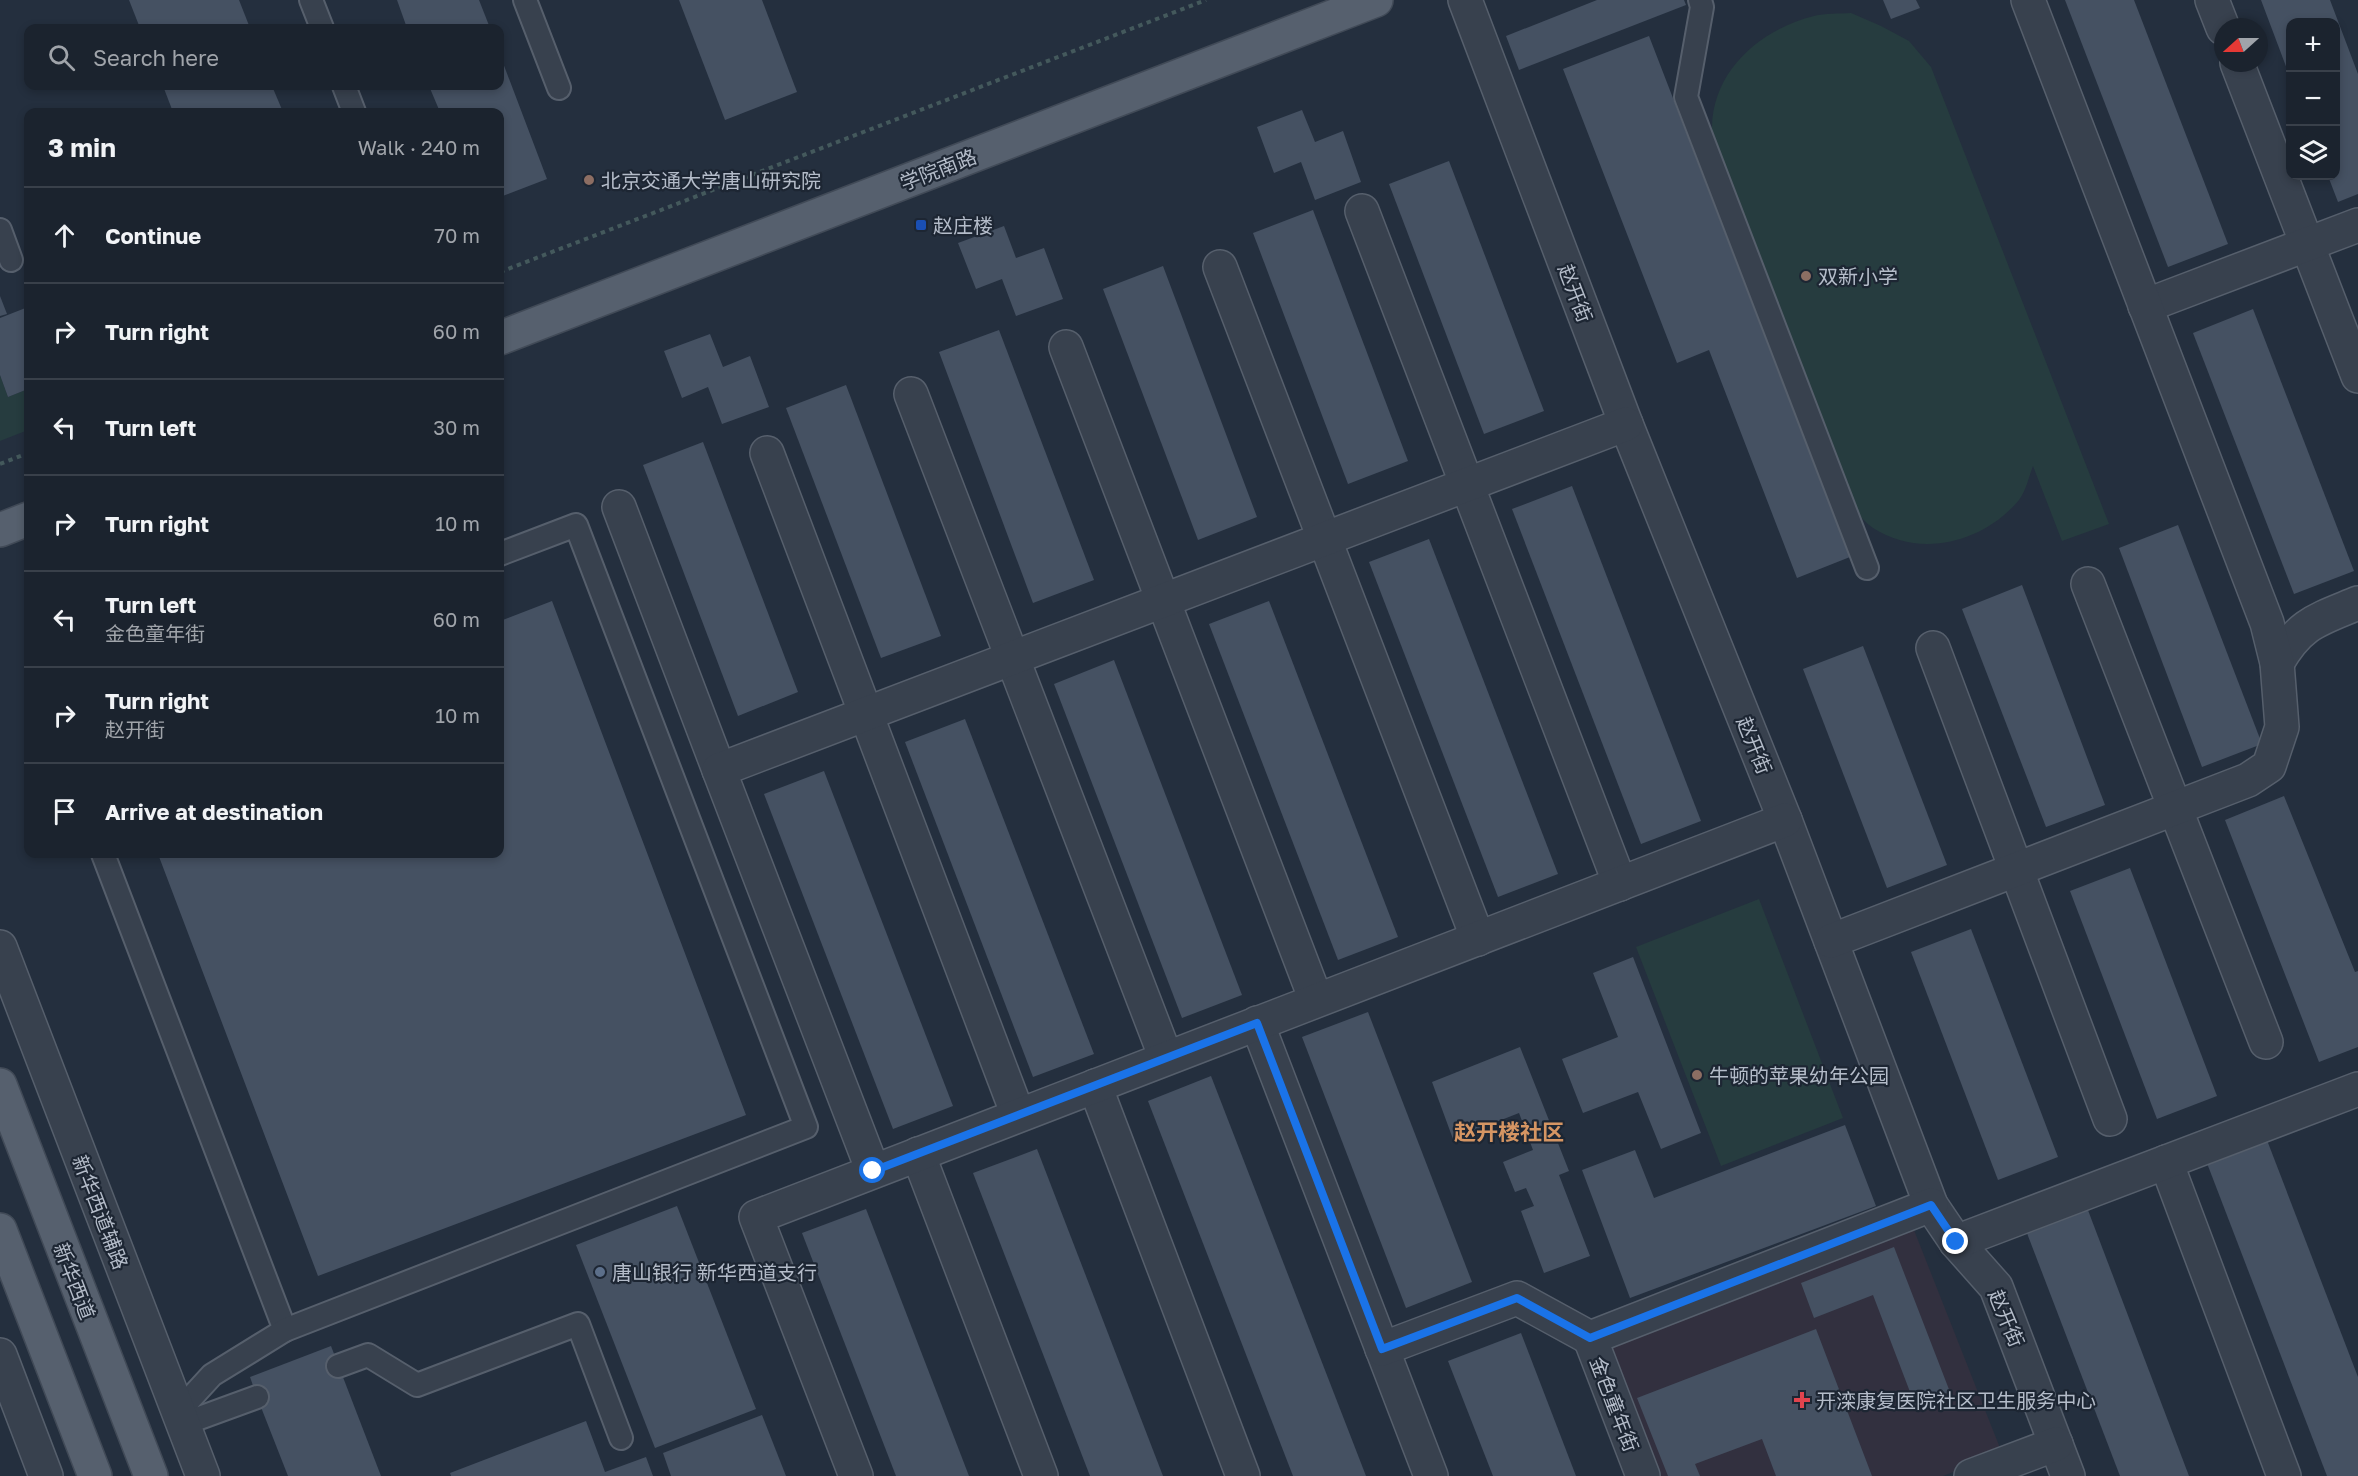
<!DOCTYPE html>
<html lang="en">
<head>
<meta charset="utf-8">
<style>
  body { margin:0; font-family:"Golos Text","Noto Sans SC",sans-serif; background:#282f3a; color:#f1f3f6 }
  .controls { position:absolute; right:18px; top:18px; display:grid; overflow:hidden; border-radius:12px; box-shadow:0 3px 9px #0003 }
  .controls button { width:54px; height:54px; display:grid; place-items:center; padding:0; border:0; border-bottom:2px solid #39404a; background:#1b232e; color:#f1f3f6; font:30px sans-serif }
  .compass { position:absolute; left:2214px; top:18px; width:54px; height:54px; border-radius:50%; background:#1b232e; box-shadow:0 3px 9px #0003; rotate:249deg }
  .stop { position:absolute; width:18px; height:18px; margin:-14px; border:4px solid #1a73e8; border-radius:50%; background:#fff }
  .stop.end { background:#1a73e8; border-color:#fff; box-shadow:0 2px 6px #0008 }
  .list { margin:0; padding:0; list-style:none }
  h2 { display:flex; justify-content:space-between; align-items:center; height:78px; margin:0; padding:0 24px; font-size:26px }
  h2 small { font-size:20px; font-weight:400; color:#a0a4aa }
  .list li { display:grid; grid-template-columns:39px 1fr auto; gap:18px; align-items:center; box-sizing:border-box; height:96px; padding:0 24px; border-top:2px solid #39404a }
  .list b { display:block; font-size:22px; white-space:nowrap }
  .list p { margin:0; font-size:20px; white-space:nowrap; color:#a0a4aa }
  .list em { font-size:20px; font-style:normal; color:#a0a4aa }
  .icon { flex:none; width:33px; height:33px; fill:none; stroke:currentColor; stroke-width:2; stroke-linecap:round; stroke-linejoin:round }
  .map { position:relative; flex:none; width:2358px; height:1476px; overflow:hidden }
  .search { position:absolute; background:#1b232e; box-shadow:0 3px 9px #0003; left:24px; top:24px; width:480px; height:66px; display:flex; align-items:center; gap:15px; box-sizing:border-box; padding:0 21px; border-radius:12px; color:#a0a4aa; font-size:22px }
  .panel { position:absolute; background:#1b232e; box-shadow:0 3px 9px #0003; left:24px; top:108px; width:480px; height:750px; border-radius:12px }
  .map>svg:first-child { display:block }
  .medical { fill:#32303f }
  .green { fill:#263c3f }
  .building { fill:#455162 }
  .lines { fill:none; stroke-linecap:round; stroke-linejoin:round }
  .service-casing { stroke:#565f6c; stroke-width:26 }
  .minor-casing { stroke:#565f6c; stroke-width:36 }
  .primary-casing { stroke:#414a57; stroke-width:36 }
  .path { stroke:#44595c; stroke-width:4; stroke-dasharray:4.5 4.5; stroke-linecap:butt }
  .service { stroke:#38414e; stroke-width:22 }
  .minor { stroke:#38414e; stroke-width:33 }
  .primary { stroke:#56606e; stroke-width:33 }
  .route { stroke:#1a73e8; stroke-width:8 }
  .education-dot { fill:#8d6e63; stroke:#1d2633; stroke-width:2 }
  .transit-dot { fill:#1a4fb4; stroke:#1d2633; stroke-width:2 }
  .service-dot { fill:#5c6f8a; stroke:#1d2633; stroke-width:2 }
  .health-dot { fill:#e0444e; stroke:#1d2633; stroke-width:2 }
  .labels { text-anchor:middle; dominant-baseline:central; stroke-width:4.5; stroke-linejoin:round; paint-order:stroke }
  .street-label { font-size:20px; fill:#b4bcc9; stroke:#1d2633 }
  .poi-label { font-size:20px; fill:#b4bcc9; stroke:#1d2633; text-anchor:start }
  .quarter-label { font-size:22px; font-weight:bold; fill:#d59563; stroke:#1d2633 }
</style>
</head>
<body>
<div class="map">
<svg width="2358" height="1476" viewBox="0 0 2358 1476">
  <rect width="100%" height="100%" fill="#242f3e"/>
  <path class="medical" d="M1912,1225L2002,1453L1943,1476H1653L1602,1347Z"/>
  <g class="green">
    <path d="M1851,13L1881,26L1909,41L1931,67L2109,524L2062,541L2033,466C2029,476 2026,491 2019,500C1984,542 1921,559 1873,528C1863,521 1855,510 1847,501L1723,182C1719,165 1711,144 1712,127C1713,69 1762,29 1814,16C1825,13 1839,14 1851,13Z"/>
    <path d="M0,375L8,397L28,389V430L0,441Z"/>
    <path d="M1759,899L1843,1118L1721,1166L1636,947Z"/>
  </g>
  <g class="building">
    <path d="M129,0H239L250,28H140Z"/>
    <path d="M397,0H479L490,28H407Z"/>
    <path d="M679,0H762L797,92L725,120Z"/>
    <path d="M1597,0H1684L1686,5L1519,70L1506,36Z"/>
    <path d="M1883,0H1916L1920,8L1891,19Z"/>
    <path d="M2065,0H2134L2228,244L2168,267Z"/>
    <path d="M2261,0H2330L2358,74V194L2338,202L2328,176H2336V22H2290V77Z"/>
    <path d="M1649,36L1850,557L1797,578L1709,350L1677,363L1563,69Z"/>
    <path d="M500,55L547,179L500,197V112H440L429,86H500Z"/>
    <path d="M163,86H272L283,112H173Z"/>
    <path d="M1302,110L1315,142L1343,131L1361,182L1315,200L1301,162L1274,173L1257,127Z"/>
    <path d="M1449,161L1544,411L1484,434L1389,184Z"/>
    <path d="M1313,210L1408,461L1348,484L1253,233Z"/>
    <path d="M1004,226L1016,258L1044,248L1063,299L1016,316L1002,279L976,289L958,243Z"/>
    <path d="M1163,266L1257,517L1198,540L1103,289Z"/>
    <path d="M0,296L7,314L0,316Z"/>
    <path d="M28,307V389L8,397L0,375V318Z"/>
    <path d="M2253,309L2354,571L2294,594L2193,333Z"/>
    <path d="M999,330L1094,580L1033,603L939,352Z"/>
    <path d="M710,334L723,367L750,356L769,407L722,424L708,387L682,398L664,351Z"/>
    <path d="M846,385L941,636L881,658L786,408Z"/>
    <path d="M703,442L798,692L738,716L643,465Z"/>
    <path d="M1572,486L1701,821L1641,844L1512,509Z"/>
    <path d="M2178,525L2262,744L2202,767L2119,548Z"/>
    <path d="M1429,539L1558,874L1498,897L1369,562Z"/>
    <path d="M2022,585L2105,805L2046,827L1962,609Z"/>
    <path d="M552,601L746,1115L318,1276L158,854H500V621Z"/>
    <path d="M1269,601L1398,937L1338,960L1209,624Z"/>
    <path d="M1863,646L1947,865L1887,888L1803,669Z"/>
    <path d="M1114,660L1242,995L1182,1018L1054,684Z"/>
    <path d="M965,719L1094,1054L1033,1077L905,742Z"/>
    <path d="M824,771L953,1106L893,1129L764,794Z"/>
    <path d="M2284,796L2355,972L2358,971V1047L2319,1062L2225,820Z"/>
    <path d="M2130,868L2217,1096L2157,1119L2070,891Z"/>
    <path d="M1971,929L2058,1157L1998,1180L1911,952Z"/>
    <path d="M1633,957L1701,1133L1661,1149L1638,1092L1583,1113L1562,1059L1618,1037L1593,973Z"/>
    <path d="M1368,1012L1472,1282L1406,1308L1302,1037Z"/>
    <path d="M1520,1047L1569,1171L1559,1175L1590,1256L1544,1273L1521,1211L1534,1206L1526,1188L1515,1192L1503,1162L1533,1150L1519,1113L1453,1139L1432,1082Z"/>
    <path d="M1211,1076L1366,1476H1293L1148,1101Z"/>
    <path d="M1845,1125L1876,1206L1630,1298L1582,1170L1635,1150L1654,1198Z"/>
    <path d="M2265,1135L2358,1377V1476H2327L2205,1158Z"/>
    <path d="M1037,1149L1163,1476H1090L973,1173Z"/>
    <path d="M2086,1205L2189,1476H2120L2025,1228Z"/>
    <path d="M677,1206L756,1409L655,1448L576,1245Z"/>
    <path d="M866,1209L969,1476H896L802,1233Z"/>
    <path d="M1894,1247L1950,1392L1915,1405L1873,1295L1814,1318L1801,1283Z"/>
    <path d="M1816,1329L1872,1476H1776L1762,1439L1695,1464L1700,1476H1668L1637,1398Z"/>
    <path d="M1521,1333L1576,1476H1493L1448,1361Z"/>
    <path d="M331,1346L381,1476H288L257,1397L250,1377Z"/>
    <path d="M762,1415L786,1476H671L663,1453Z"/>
    <path d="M586,1421L605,1472L646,1457L653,1476H451L450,1473Z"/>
  </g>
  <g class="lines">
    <defs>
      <g id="service">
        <path d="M311,0L322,28"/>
        <path d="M525,0L559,88"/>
        <path d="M1700,0L1702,7L1686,97L1867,568"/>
        <path d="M344,86L354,112"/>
        <path d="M0,230L11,260"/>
        <path d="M103,854L285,1330"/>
        <path d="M338,1366L368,1355L417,1385L578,1324L621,1438"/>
        <path d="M178,1412L212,1375L285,1330L806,1127L576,525L500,554"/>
        <path d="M183,1424L257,1397"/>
      </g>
      <g id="minor">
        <path d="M1465,0L1626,424L1785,820L1931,1205L1956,1242L1996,1287L2068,1476"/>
        <path d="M2212,0L2223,28"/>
        <path d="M2237,63L2358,376"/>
        <path d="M1362,211L1620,884"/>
        <path d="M1220,267L1478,939"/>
        <path d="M2145,306L2358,225"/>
        <path d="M1066,347L1316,1000"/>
        <path d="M911,394L1166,1058"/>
        <path d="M767,453L1018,1115"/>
        <path d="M619,507L719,770"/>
        <path d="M2088,584L2266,1042"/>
        <path d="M1933,648L2110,1119"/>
        <path d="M2277,663C2300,623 2317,620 2358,603"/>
        <path d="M1831,941L2248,780L2269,766L2282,727L2277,663L2267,623L2028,0"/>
        <path d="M0,947L203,1476"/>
        <path d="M1257,1023L1431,1476"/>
        <path d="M1095,1086L1243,1476"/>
        <path d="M918,1154L1041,1476"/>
        <path d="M2166,1162L2284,1476"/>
        <path d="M873,1171L719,770L1626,424"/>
        <path d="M1956,1242L2358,1089"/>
        <path d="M1382,1349L1517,1298L1590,1338"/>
        <path d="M0,1355L46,1476"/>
        <path d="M856,1476L756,1217L1785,820"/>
        <path d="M1643,1476L1590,1338L1931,1205"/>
        <path d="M1971,1476L2056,1444"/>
      </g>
      <g id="primary">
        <path d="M500,338L1376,0"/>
        <path d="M0,530L28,519"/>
        <path d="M0,1085L151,1476"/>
        <path d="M0,1230L95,1476"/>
      </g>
    </defs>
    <use href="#service" class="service-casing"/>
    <use href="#minor" class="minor-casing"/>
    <use href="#primary" class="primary-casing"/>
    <g class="path">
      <path d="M500,272L1206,0"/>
      <path d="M0,464L28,453"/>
    </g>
    <use href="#service" class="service"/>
    <use href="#minor" class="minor"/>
    <use href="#primary" class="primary"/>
  </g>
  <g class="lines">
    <path class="route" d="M873,1171L1257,1023L1382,1349L1517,1298L1590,1338L1931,1205L1956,1242"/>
  </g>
  <g class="education-dot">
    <circle cx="589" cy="180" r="6"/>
    <circle cx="1806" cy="276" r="6"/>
    <circle cx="1697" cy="1075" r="6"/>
  </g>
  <rect class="transit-dot" x="915" y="219" width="12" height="12" rx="3"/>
  <circle class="service-dot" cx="600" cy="1272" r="6"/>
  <path class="health-dot" d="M1799 1391h6v6h6v6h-6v6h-6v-6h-6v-6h6z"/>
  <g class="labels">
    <g class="street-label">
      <text transform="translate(938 169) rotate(-21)">学院南路</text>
      <text transform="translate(1576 293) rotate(69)">赵开街</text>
      <text transform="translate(1755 745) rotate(68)">赵开街</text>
      <text transform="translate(101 1212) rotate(69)">新华西道辅路</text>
      <text transform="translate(75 1281) rotate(69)">新华西道</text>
      <text transform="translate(2007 1318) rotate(67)">赵开街</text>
      <text transform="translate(1615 1404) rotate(69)">金色童年街</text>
    </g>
    <g class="poi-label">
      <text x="601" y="180">北京交通大学唐山研究院</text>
      <text x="933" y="225">赵庄楼</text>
      <text x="1818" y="276">双新小学</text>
      <text x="1709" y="1075">牛顿的苹果幼年公园</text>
      <text x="612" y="1272">唐山银行 新华西道支行</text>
      <text x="1816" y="1400">开滦康复医院社区卫生服务中心</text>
    </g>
    <g class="quarter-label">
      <text x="1509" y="1131">赵开楼社区</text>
    </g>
  </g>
</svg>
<div class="controls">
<button>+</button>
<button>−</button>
<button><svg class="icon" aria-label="layers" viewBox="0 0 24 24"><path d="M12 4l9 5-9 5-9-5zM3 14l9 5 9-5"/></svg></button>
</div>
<svg class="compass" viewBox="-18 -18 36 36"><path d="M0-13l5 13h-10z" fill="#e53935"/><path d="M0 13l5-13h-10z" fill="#a0a4aa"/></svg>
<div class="stop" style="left:873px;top:1171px"></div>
<div class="stop end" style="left:1956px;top:1242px"></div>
<div class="search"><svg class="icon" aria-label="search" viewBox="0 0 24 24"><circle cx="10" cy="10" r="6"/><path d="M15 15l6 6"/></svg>Search here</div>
<section class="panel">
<h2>3 min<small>Walk · 240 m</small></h2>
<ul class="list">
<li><svg class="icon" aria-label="ahead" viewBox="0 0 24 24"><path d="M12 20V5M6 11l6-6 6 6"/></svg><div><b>Continue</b></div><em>70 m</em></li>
<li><svg class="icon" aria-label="right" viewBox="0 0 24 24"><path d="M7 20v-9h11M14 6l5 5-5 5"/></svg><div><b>Turn right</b></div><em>60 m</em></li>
<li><svg class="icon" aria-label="left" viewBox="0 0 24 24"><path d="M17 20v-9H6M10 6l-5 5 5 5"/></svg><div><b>Turn left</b></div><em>30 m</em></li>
<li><svg class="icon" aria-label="right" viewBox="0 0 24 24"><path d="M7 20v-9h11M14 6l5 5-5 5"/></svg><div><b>Turn right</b></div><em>10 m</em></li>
<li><svg class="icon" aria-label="left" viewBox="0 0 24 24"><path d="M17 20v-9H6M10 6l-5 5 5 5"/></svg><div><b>Turn left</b><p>金色童年街</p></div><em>60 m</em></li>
<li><svg class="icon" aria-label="right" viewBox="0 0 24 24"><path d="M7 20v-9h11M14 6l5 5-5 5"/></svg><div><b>Turn right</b><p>赵开街</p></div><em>10 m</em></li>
<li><svg class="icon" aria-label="arrive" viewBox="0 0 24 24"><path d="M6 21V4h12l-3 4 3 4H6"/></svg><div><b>Arrive at destination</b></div></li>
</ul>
</section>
</div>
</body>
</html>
